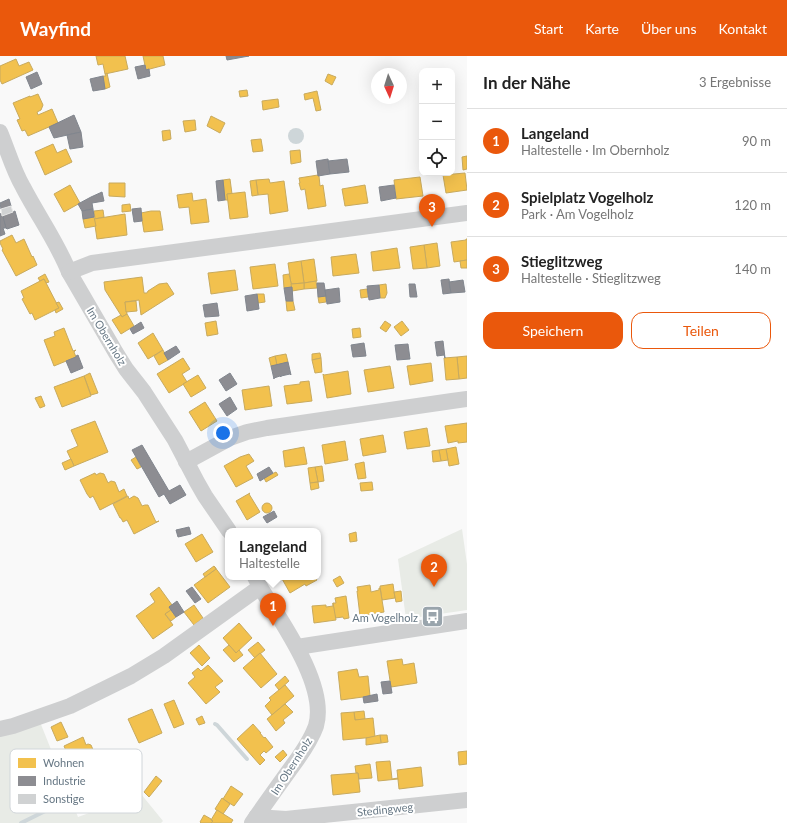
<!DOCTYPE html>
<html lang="de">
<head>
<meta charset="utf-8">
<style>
  body { margin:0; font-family:Lato,sans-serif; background:#f6f6f6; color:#222 }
  .controls { position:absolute; right:12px; top:12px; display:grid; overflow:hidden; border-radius:8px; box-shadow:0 4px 16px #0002 }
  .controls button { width:36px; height:36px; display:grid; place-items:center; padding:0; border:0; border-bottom:1px solid #e0e0e0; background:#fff; color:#222; font:20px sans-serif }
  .compass { position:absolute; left:371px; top:12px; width:36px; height:36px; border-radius:50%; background:#fff; box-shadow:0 4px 16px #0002; rotate:176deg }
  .you { position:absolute; left:223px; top:377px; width:14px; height:14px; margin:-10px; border:3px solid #fff; border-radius:50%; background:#1a73e8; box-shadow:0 0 0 6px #1a73e833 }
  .badge { display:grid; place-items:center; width:26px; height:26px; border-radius:50%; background:#ea580c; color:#fff; font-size:13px; font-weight:700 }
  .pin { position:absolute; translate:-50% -33px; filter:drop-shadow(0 1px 2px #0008) }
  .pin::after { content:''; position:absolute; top:21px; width:14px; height:12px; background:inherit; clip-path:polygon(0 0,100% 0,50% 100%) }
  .popup { position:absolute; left:225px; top:472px; width:96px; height:52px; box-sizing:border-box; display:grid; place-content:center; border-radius:8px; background:#fff; filter:drop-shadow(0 1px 3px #0005); font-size:13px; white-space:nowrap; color:#767676 }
  .popup b { font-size:15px; color:#222 }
  .popup::after { content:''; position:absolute; left:50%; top:100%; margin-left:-8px; border:8px solid transparent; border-top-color:#fff }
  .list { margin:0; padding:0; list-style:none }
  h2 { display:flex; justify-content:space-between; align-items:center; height:52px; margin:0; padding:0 16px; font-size:17px }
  h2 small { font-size:13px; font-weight:400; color:#767676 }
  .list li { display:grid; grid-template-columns:26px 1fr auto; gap:12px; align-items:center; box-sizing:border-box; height:64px; padding:0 16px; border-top:1px solid #e0e0e0 }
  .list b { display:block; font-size:15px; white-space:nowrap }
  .list p { margin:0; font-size:13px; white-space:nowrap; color:#767676 }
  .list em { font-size:13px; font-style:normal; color:#767676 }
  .actions { display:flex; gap:8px; padding:12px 16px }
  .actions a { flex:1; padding:9px 0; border:1px solid #ea580c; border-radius:12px; text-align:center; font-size:14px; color:#ea580c }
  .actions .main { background:#ea580c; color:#fff }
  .icon { flex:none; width:22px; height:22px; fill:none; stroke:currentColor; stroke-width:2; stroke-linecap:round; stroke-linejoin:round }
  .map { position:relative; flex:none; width:467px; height:767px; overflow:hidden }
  header { display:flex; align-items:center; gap:24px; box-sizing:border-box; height:56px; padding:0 20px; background:#ea580c; color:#fff }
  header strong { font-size:19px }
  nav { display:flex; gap:22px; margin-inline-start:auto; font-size:14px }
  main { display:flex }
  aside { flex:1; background:#fff }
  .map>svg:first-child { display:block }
  .green { fill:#e8ebe6 }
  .water { fill:#ced6d9 }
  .homes { fill:#f2c14e; stroke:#c8aa5e }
  .industry { fill:#8d8d92; stroke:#81868e }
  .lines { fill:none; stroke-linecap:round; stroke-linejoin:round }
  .stream { stroke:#ced6d9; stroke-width:4 }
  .building { fill:#d0d2d3; stroke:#e8e8e8 }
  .minor { stroke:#cecfd0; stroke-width:16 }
  .labels { text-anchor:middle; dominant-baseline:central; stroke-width:4; stroke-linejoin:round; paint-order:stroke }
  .street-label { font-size:11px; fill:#657683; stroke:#fff }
  .poi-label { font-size:11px; fill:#657683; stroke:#fff; text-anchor:end }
  .key { fill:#fff; stroke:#d1d6da; stroke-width:1 }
  .key-label { font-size:11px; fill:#657683 }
</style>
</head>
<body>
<header>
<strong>Wayfind</strong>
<nav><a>Start</a><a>Karte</a><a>Über uns</a><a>Kontakt</a></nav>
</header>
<main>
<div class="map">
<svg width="467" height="767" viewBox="0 0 467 767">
  <rect width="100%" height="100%" fill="#f9f9f9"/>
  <g class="green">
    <path d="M462,473L467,508V554L406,563L398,503Z"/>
    <path d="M40,666L78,761L141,738L163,765L161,767H0V678Z"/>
  </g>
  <circle class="water" cx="296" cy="80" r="8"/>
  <g class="homes">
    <path d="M96,0H125L128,13L105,18L103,8L98,9Z"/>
    <path d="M143,0H163L165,9L146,14Z"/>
    <path d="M16,3L19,10L29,6L33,14L2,28L0,24V10Z"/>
    <path d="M107,17L110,31L105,33L103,20H106L105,18Z"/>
    <path d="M328,18L336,21L332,29L325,25Z"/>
    <path d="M247,34L248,40L240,41L239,35Z"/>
    <path d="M317,35L321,54L316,55L313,42L305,44L304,38Z"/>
    <path d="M38,38L43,49L41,54L37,56L38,59L52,53L58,67L28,80L25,74L22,75L17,64L20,63L13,47L30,40V41Z"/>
    <path d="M278,43L279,51L263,54L262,45Z"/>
    <path d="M211,60L225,67L220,77L207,70Z"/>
    <path d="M195,64L196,74L185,76L183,65Z"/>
    <path d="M170,74L171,83L163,85L162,75Z"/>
    <path d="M261,83L263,95L253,96L251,84Z"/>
    <path d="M53,88L57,97L66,93L72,106L45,119L35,96Z"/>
    <path d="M300,94L301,106L291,108L290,95Z"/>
    <path d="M467,100V113L463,114L462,101Z"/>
    <path d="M465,117L467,134L446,137L443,119Z"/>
    <path d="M318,119L319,120L320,130L323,129L326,150L308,153L305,133L301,134L299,127H300L299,122Z"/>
    <path d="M420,121L423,140L396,143L394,124Z"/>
    <path d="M230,123L232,138H227L228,144H225L223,124Z"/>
    <path d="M269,123L270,127L284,125L288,155L270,158L268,138L258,139L256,124Z"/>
    <path d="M256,124L258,139L252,140L250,125Z"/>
    <path d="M109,127H125V141L109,140Z"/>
    <path d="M70,129L80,147L64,156L54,138Z"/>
    <path d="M365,129L368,147L345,150L342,133Z"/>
    <path d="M245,136L248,161L230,163L227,138Z"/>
    <path d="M192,137L193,145L206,143L209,166L191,168L189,151L179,152L177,139Z"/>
    <path d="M130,148L131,155L122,156V149Z"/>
    <path d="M103,154L104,161L95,163L94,155Z"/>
    <path d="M151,155H160L163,174L144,176L141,157Z"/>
    <path d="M125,158L127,179L97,183L94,163Z"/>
    <path d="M94,161L96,170L85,172L83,163Z"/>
    <path d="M12,179L16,187L24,183L32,201L33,200L37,209L16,220L2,194L3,193L0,187V185Z"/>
    <path d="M466,183H467V204L454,206L451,186L466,184Z"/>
    <path d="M437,187L440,210L427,212L424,189Z"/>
    <path d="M424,189L427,212L413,213L410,191Z"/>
    <path d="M397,192L400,212L373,215L371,196Z"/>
    <path d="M356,198L359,217L333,220L331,201Z"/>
    <path d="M314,203L317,225L304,227L301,205Z"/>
    <path d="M467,204V212H461L460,205Z"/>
    <path d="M301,205L304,227L291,228L288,207Z"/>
    <path d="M275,208L278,230L253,233L250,211Z"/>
    <path d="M235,214L238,234L211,238L208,217Z"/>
    <path d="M45,218L49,226L46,227L44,223L40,225L38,222Z"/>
    <path d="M289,218L292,231L284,232L283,219Z"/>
    <path d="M142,221L144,237H147L148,235L159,228L167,227L174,238L141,259L139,244L125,246L127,258L122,261L105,234L104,226Z"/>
    <path d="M44,223L59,252L35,264L32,257L30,258L22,243L24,242L21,235Z"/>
    <path d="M316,225L317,232L304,233V227Z"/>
    <path d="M304,227V233L292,235L291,228Z"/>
    <path d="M386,228L387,237L385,242H380L379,229Z"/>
    <path d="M367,233L368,241L361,242L360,234Z"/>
    <path d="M257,238H264L265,246L258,247Z"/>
    <path d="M326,240V246L319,247L318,241Z"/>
    <path d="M136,245L137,255L126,256L125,246Z"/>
    <path d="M286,245H293L295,254L287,255Z"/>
    <path d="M59,246L63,253L56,257L55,254L59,252L56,247Z"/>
    <path d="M127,258L134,270L121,278L112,264L121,259L122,261Z"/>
    <path d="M216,265L218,278L207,280L205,267Z"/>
    <path d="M385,265L391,269L386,276L380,272Z"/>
    <path d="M402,265L409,274L401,280L394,271Z"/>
    <path d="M64,272L73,295L76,294L74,296L76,301L54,310L44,284L55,280L54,276Z"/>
    <path d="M360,272L361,281L353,282L352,273Z"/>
    <path d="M153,277L163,294L148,303L138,287Z"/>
    <path d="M163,294L168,304L159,309L154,300Z"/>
    <path d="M320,297L321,302L312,304V298Z"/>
    <path d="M286,298L288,306L277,309L275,300Z"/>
    <path d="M275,300L277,309L271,310L269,302Z"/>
    <path d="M467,300V322L459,323L457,301Z"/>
    <path d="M457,301L459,323L446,324L444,302Z"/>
    <path d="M183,302L190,313L182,318L187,326L169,337L157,318Z"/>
    <path d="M321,302L322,316L315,317L312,304Z"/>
    <path d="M431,307L433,325L410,329L407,310Z"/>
    <path d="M390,310L394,332L368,336L364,314Z"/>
    <path d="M348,315L351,338L327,342L323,318L324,319Z"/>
    <path d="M90,317L98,337L91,339L84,320Z"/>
    <path d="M198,319L206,332L191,341L183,328Z"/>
    <path d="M84,320L91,340L62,351L54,331Z"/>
    <path d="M309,325L312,345L287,348L284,330L300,328V326Z"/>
    <path d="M269,330L272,350L245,354L242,334Z"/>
    <path d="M41,340L45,350L40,352L35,342Z"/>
    <path d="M205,346L217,365L201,375L189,356Z"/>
    <path d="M95,365L108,396L74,410L67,395L78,390L71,374Z"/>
    <path d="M467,367V386L458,387V385L448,387L445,370Z"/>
    <path d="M427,372L430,390L407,393L404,376Z"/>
    <path d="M383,379L386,396L363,400L360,383Z"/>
    <path d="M345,385L348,404L325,408L322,389Z"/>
    <path d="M304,391L307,408L285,411L283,395Z"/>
    <path d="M456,391L459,408L449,410L446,393Z"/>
    <path d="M446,393L448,404L441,405L439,394Z"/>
    <path d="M439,394L441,405L433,406L432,395Z"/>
    <path d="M249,398L254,405L246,410L253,422L236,431L224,410L240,401Z"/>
    <path d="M136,401L141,411L137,413L131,404Z"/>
    <path d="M71,403L74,410L65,414L62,407Z"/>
    <path d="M364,406L366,422L358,423L355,408Z"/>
    <path d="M322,410L324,425L318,426L315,411Z"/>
    <path d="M315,411L318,426L310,427L308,412Z"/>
    <path d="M276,416L278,419L266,426L264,422Z"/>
    <path d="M95,417L96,419L100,417L104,418L108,427L111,425L115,426L119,436L124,433L127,440L100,454L93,440L90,442L87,438L80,424Z"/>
    <path d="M318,426L319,432L311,434L310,427Z"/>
    <path d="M372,426L373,434L361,435L360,427Z"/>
    <path d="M250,437L249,438L260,456L247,464L236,445Z"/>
    <path d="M128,440L129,443L134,440L138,442L142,450L145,449H148L156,466L159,465L134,478L127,464L123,466L121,462H120L113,448Z"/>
    <circle cx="267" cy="452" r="5"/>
    <path d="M356,476L357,485L350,486L349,478Z"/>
    <path d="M202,478L213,496L196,506L185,488Z"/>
    <path d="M214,510L230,531L208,547L194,529L216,513Z"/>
    <path d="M214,510L216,513L205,521L203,518Z"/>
    <path d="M340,520L344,527L337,531L333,524Z"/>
    <path d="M281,521H315L317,524L306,530L305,528L290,537Z"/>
    <path d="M393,528L395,542L382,544L380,530Z"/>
    <path d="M370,529L371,536L379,534V532H380L384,556L360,560L357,535H358L357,531Z"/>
    <path d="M159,531L172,549L169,551L171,554L165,558L173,569L153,583L136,560L155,546L150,538Z"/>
    <path d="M401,535L402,545L396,546L394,536Z"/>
    <path d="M346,540L349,562L344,563L343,561L335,562L333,547H336L335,542Z"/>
    <path d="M333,547L336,564L314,567L312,550L326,549V551L333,550Z"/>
    <path d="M194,549L203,562L194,569L184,556Z"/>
    <path d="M171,554L176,561L171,565L165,558Z"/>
    <path d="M239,567L252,582L236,597L223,582Z"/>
    <path d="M258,586L265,594L255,602L248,594Z"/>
    <path d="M199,589L210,602L202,610L190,597Z"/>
    <path d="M229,589L236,597L239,594L243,599L234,606L223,594Z"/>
    <path d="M260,597L277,618L261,632L243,612Z"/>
    <path d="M402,603L403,609L414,607L417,627L391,631L387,605Z"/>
    <path d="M208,609L223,625L215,631L220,636L206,648L188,627L195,621L192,617L198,612L201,615Z"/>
    <path d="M357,613L359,621L368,620L370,640L341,644L338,616Z"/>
    <path d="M285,620L289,625L279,634L275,629Z"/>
    <path d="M285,629L294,640L272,659L265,650L271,644L269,642Z"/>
    <path d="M174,644L184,668L174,672L164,648Z"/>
    <path d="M285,648L293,656L283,664L285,667L276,675L267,663Z"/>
    <path d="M152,653L162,677L139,687L128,663Z"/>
    <path d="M364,655L365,663L355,664L354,656Z"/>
    <path d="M354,656L355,664L373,662L375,681L343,684L341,657Z"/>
    <path d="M202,660L205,667L199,669L196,663Z"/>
    <path d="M61,666L68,681L57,685L51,671Z"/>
    <path d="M253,668L261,677H260L264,682L265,681L273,691L266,697L264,695L260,699L265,704L260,709L237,683Z"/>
    <path d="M380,679H387L388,686L381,687Z"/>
    <path d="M380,679L381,687L366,689V682Z"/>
    <path d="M83,681L86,689L88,688L91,689L98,705L75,716L64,690Z"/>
    <path d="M283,694L287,699L280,706L275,701Z"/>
    <path d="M467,695V708L459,709L458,696Z"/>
    <path d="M390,705L392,723L398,722V723L378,725L376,706Z"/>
    <path d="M370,708L372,722L359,723L358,717H356L355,710Z"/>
    <path d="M421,711L423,730L399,733L397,714Z"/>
    <path d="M358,717L360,736L333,739L331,719Z"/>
    <path d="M156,720L162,725L149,741L144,736Z"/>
    <path d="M131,723L136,733L128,737L123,727Z"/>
    <path d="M121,729L125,738L114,742L110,733Z"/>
    <path d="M231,730L243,738L234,750L223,743Z"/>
    <path d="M222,742L230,748L223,758L215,753Z"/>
    <path d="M217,754L233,764L231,767H211L213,765L211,764Z"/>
    <path d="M204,759L211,763V764L213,765L211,767H201L200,766Z"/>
  </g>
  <g class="industry">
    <path d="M226,0H249L227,4Z"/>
    <path d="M145,9L146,14L149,13L150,20L138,23L135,11Z"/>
    <path d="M37,16L42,28L31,33L26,21Z"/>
    <path d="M103,20L105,33L93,35L90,23Z"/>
    <path d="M74,59L81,76L54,82L49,71Z"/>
    <path d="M81,76L83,91L70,93L67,79Z"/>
    <path d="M328,103L330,118L318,120L316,105Z"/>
    <path d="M347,103L349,116L330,118L328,105Z"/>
    <path d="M223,124L225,144L218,145L216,125Z"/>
    <path d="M394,129L396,142L381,145L379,131Z"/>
    <path d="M102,136L104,145L92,147L93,153L82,155L78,148L91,141Z"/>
    <path d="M9,143L11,150L1,153L0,147Z"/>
    <path d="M141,152L142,165L134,166L132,153Z"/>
    <path d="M93,153L94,161L83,163L82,155Z"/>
    <path d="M15,155L19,169L7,173L6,172L2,160Z"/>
    <path d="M2,157L6,172H3L5,178L0,180V158Z"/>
    <path d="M449,223L451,237L443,238L441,224Z"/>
    <path d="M463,224L465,236L451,237L449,226Z"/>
    <path d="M317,227H324L326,240L318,241Z"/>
    <path d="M409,228H415L417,241H410Z"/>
    <path d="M379,229L380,242L369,244L367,230Z"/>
    <path d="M292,231L293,245H286L284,232Z"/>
    <path d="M339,232L340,246L327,248L325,234Z"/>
    <path d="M257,238L259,253L247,255L245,240Z"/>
    <path d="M217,247L219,260L205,261L203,249Z"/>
    <path d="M141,266L144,272L133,278L130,273Z"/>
    <path d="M443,285L445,302L444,299L437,300L435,286Z"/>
    <path d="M364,287L366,300L353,301L351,289Z"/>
    <path d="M408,288L410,303L397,304L395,289Z"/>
    <path d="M176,290L180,296L168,304L164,297Z"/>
    <path d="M78,299L83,312L71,317L66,305L76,301V300Z"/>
    <path d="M288,306L291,319L290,318L281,320V321L280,320L274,322V323L271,310Z"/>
    <path d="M230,317L237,328L226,335L219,324Z"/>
    <path d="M230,341L237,353L227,360L219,348Z"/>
    <path d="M142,389L169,435L180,429L186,439L170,448L164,438L159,441L132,394Z"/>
    <path d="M269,411L273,417L260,425L257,418Z"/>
    <path d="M274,455L277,461L267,467L263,461Z"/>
    <path d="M189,471L191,478L178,481L176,474Z"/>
    <path d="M192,531L201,543L195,547L186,535Z"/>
    <path d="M177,545L184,556L176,561L169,551Z"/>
    <path d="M390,625L392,637L383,638L381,626Z"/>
    <path d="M377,638L378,645L364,647L363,641Z"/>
  </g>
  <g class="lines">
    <g class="stream">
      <path d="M215,668L217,669L247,703"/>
      <path d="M21,767L122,717"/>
    </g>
  </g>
  <path class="building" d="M11,150L13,156L2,160L1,153Z"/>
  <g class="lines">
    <g class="minor">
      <path d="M0,76C8,95 13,114 23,131C38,160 57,186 69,216L116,297L126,313L144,336L175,384L197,426L205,440L229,475"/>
      <path d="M69,216L92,207L467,157"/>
      <path d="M186,406L230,382L247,376L267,372L452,345L467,343"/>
      <path d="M297,591L467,565"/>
      <path d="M0,673L13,670L70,650L131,620L164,600L260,531"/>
      <path d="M256,761L286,763L467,744"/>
      <path d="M252,767C265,748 278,730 291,712C300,700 311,684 316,670C328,629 280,564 260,531L255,521"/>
    </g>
  </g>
  <defs>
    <symbol id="bus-square" viewBox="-11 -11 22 22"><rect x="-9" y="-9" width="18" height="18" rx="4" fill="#99a4ac" stroke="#fff"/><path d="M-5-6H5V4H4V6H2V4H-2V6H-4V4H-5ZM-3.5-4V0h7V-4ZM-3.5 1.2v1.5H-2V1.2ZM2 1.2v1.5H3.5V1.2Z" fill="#fff"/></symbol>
  </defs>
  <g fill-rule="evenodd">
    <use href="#bus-square" x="420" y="548" width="25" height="25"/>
  </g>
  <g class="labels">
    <g class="street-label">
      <text transform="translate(107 280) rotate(59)">Im Obernholz</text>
      <text transform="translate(291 710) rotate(-57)">Im Obernholz</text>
      <text transform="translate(385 753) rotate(-6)">Stedingweg</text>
    </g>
    <g class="poi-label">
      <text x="418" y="561">Am Vogelholz</text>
    </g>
  </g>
  <rect x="10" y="693" width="132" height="64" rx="6" class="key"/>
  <rect x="18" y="702" width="18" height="10" fill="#f2c14e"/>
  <rect x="18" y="720" width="18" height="10" fill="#8d8d92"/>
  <rect x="18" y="738" width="18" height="10" fill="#d0d2d3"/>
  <g class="key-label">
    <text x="43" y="711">Wohnen</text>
    <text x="43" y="729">Industrie</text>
    <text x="43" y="747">Sonstige</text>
  </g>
</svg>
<div class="controls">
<button>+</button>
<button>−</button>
<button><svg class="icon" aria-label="locate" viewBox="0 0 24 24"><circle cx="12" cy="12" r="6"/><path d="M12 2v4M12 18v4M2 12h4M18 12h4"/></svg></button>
</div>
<svg class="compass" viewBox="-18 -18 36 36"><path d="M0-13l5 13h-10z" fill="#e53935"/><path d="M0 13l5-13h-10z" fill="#767676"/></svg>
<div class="you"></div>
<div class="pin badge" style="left:273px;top:570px">1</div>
<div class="popup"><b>Langeland</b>Haltestelle</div>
<div class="pin badge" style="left:434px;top:531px">2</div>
<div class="pin badge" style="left:432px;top:171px">3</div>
</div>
<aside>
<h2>In der Nähe<small>3 Ergebnisse</small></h2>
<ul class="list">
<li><span class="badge">1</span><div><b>Langeland</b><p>Haltestelle · Im Obernholz</p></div><em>90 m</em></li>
<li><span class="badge">2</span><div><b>Spielplatz Vogelholz</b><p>Park · Am Vogelholz</p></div><em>120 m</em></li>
<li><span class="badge">3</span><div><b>Stieglitzweg</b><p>Haltestelle · Stieglitzweg</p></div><em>140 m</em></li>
</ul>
<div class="actions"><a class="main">Speichern</a><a>Teilen</a></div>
</aside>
</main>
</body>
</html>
